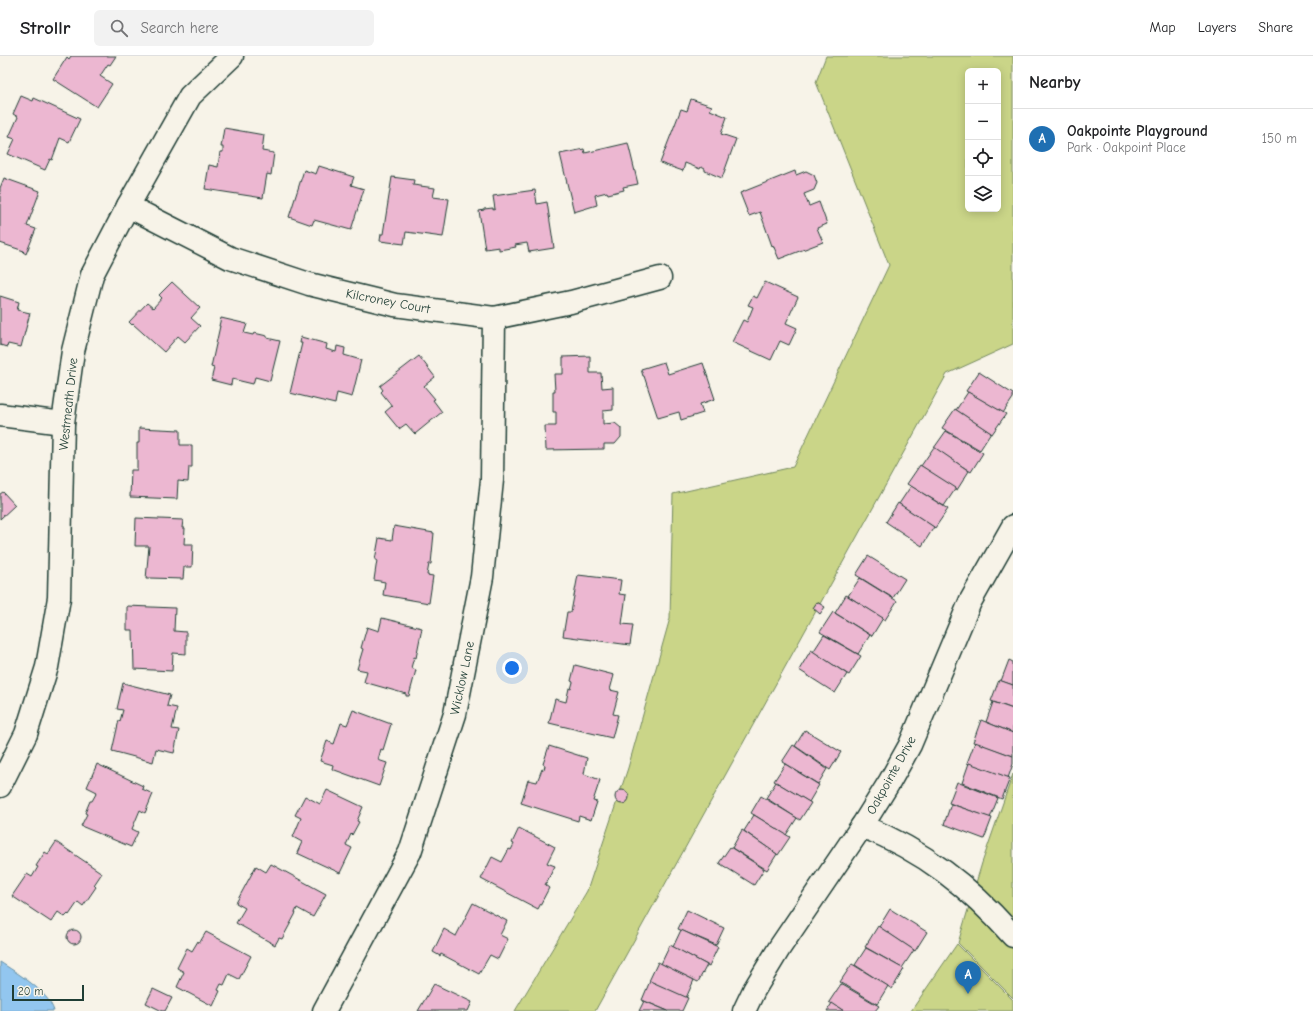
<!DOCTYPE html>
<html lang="en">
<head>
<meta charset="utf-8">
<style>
  body { margin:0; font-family:"Comic Neue",sans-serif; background:#f2f2f2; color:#202124 }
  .controls { position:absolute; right:12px; top:12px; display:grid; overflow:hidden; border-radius:6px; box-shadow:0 2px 10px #0003 }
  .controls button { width:36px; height:36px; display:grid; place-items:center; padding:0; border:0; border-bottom:1px solid #e0e0e0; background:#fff; color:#202124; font:20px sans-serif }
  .scale { position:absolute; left:12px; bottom:10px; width:72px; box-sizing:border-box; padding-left:4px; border:2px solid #1f3d34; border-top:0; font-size:11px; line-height:14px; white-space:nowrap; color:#1f3d34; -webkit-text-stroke:3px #f7f3e8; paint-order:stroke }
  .you { position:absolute; left:512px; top:612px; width:14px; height:14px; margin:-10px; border:3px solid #fff; border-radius:50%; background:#1a73e8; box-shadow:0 0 0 6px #1a73e833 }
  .badge { display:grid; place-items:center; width:26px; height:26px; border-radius:50%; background:#1f6fb2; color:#fff; font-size:13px; font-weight:700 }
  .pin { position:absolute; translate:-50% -33px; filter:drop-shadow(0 1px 2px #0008) }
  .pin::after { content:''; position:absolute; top:21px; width:14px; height:12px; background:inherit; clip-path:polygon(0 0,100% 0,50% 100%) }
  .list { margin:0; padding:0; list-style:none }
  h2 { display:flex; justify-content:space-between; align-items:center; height:52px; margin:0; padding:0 16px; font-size:17px }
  h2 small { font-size:13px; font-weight:400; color:#757577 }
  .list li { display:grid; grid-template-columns:26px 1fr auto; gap:12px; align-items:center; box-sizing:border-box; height:60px; padding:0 16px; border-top:1px solid #e0e0e0 }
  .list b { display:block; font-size:15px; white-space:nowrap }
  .list p { margin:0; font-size:13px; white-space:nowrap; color:#757577 }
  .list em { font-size:13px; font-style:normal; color:#757577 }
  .icon { flex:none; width:22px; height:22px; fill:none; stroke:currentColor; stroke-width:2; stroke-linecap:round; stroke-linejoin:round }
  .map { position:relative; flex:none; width:1013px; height:955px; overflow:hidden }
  header { display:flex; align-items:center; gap:24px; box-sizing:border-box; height:56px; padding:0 20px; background:#fff; border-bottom:1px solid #e0e0e0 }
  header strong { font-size:19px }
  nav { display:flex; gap:22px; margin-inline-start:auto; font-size:14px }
  .search { width:280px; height:36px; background:#f2f2f2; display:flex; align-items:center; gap:10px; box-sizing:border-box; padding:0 14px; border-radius:6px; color:#757577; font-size:15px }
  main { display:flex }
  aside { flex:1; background:#fff }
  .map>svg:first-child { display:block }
  .green { fill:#cad588; stroke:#74895e; fill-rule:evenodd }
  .water { fill:#92c6ef; stroke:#648fa4 }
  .building { fill:#ecb7d1; stroke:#1f3d34 }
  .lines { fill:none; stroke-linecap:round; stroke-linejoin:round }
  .minor-casing { stroke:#1f3d34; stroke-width:25 }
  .minor { stroke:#f7f3e8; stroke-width:22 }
  .labels { text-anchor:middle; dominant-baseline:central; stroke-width:3.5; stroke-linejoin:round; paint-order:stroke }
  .street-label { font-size:13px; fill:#1f3d34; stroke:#f7f3e8 }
</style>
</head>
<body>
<header>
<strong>Strollr</strong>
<div class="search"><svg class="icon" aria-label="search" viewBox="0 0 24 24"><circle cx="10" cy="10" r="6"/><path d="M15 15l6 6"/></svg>Search here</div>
<nav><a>Map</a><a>Layers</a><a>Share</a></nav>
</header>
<main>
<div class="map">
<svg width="1013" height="955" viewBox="0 0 1013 955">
  <rect width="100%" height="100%" fill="#f7f3e8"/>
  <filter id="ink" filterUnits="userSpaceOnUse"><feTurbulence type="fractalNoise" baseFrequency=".025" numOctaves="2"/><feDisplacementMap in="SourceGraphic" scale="8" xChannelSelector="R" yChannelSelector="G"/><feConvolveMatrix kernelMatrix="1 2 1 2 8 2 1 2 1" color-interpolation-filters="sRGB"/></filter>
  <g filter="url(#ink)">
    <g class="green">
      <path d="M826,0H1013V288L947,318L595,955H515L587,835L628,712L670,562L673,438L793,411L889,209L816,26ZM968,15H998V153H968Z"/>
      <path d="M1013,718V942L958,887L982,807Z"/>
      <path d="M957,888L1013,944V955H911Z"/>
    </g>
    <path class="water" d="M0,906C17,917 48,935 54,955H0Z"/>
    <g class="building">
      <path d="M71,0H116L110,9L108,8L100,20L112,28L97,51L53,23L67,1L69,3Z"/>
      <path d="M21,40L33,45L34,42L80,63L69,86L60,82L52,104L50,103L45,114L8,98L15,83L9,81L18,61L13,58Z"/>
      <path d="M691,43L712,50L710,54L727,61L721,78L736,83L722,122L705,115V113L701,111L700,113L685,107L683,115L660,107L681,53L687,55Z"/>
      <path d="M224,72L264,79L262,95L274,97L271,119L267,118L263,142L205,133L209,109L218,111L220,96H223V91H221Z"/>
      <path d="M628,87L638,128L623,131L624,134L608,138L607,136L595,139L597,149L574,156L560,98L584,93L585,97Z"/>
      <path d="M319,110L354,121L351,129L364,133L351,174L314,164L312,169L289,161L304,114L316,118Z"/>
      <path d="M795,115L796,119L806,115L814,119L817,127L814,134L804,138L809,150L819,146L827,168L817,172L823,186L779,203L773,189L772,190L760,156L749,160L740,137Z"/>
      <path d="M392,121L414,124L413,129L435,132L433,141L449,143L443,181L406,176L404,188L380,185L381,178H383Z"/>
      <path d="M4,122L40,135L27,170L36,173L26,198L23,196L24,195L0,187V132Z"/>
      <path d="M535,134L537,148L547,146L554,192L529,196L527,187L515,189L516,191L499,194V191L485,193L479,155L484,154V153L493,152V154L495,153L493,140Z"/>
      <path d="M172,226L200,252L191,262L200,270L185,286L178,280L164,296L133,268L132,269L129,266L147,247L153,252L162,242L159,239Z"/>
      <path d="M765,226L798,241L786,267L797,272L789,289L780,285L771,304L732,286L743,264L747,266L753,251L748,249L753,240L757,242Z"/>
      <path d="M0,240L19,246L17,254L30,257L21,291L8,288L7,291L0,289Z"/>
      <path d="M221,262L247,268L244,277L253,279L254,277L267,280V282L280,285L270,325L255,321L253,328L232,323L231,329L211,324L214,312L211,311L220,270H219Z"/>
      <path d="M301,281L327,288L326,293L336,296L337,290L345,292L344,299L361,304L352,341L337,337L335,348L290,337L302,287H300Z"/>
      <path d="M419,300L435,321L424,330L435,343L433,344L442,356L415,378L406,368L399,373L385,356L392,350L381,336L383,334L380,330Z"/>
      <path d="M590,300V317H601L602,332L613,331V354L603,355V368L615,367L621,372V381L615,388H604V393L546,394L545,370H556V356H553V335H555L554,318H563V301Z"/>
      <path d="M664,306L668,318L703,307L715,343L700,348L703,357L681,364L679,356L658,362L644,320H643L641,313Z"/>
      <path d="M979,316L1013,338V342L1003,357L966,335Z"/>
      <path d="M968,336L1006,358L992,378L956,354Z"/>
      <path d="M955,353L991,377L980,394L942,372Z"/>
      <path d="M139,372L180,374V389H192V411H189L188,426L178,425L177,443L130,441L131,414H137V387H139Z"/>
      <path d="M946,375L983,397L971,416L934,392Z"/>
      <path d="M934,391L969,415L957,434L921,410Z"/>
      <path d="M920,409L956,432L944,450L907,428Z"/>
      <path d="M911,430L948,453L935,472L899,448Z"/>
      <path d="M3,436L15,449L0,463V438Z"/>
      <path d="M898,447L934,471L922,490L886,466Z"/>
      <path d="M136,462L183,464L182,472H185L184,488H193L192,511H184L183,523L150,522L149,523H146L149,490H135Z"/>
      <path d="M394,470L434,477L431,508H429L427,519L433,520L429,547L383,539L385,526L374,524L377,504H375L379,482L392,484Z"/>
      <path d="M868,500L905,523L893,542L856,519Z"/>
      <path d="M578,519L621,524L619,538L626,539L622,568L633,569L630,589L563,580L567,556H571Z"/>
      <path d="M860,522L897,545L885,564L848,540Z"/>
      <path d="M846,539L883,562L872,580L835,557Z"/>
      <path d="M817,546L825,551L820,558L813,552Z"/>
      <path d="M127,550L175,552L174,575L186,576V598L173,597L172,615L134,613L133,574H127Z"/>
      <path d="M833,556L870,579L858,598L820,576Z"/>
      <path d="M382,562L422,572L416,602L414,601L411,612L416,614L409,640H406V638L364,626L367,615L357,613L363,593L361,592L367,571L379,575Z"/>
      <path d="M824,579L861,600L849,619L813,596Z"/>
      <path d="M811,594L847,618L835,637L799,614Z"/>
      <path d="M1009,604L1013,606V629L1001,625Z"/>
      <path d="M575,609L614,619L610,634L619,636L613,658L618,659L612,682L549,667L555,643L566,646L569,632L571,633L573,626L571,625Z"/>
      <path d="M999,624L1013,629V653L991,645Z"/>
      <path d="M123,627L170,639L167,650L177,652L172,673L179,674L174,697L156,693L153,706L112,695L119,664L120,665L123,654L117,653Z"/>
      <path d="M993,646L1013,653V677L986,666Z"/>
      <path d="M353,654L391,668L383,694L381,693L378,704L387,707L379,730L332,713L333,709L320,705L327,685L334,688L341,667L347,669Z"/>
      <path d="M981,664L1013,677V700L973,686Z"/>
      <path d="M805,674L841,696L830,714L795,690Z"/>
      <path d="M975,686L1013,700V708L1008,722L967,707Z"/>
      <path d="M793,689L827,713L818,728L782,706Z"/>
      <path d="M549,690L587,702L584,718L600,724L593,745L597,746L591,764L579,760L578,765L521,747L528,724L537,726L542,713L544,714L545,709L543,708Z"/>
      <path d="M969,707L1010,722L1002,743L962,727Z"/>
      <path d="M97,708L143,730L142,733L153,738L145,757L140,754L132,773L138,776L131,791L81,770L87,758L85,757L90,745H92L97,736L87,731Z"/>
      <path d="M785,708L819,729L809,746L774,725Z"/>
      <path d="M776,726L811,747L800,764L766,742Z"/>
      <path d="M957,726L998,742L990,762L949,747Z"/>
      <path d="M327,734L363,751L357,765L359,766L352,779L351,778L346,789L352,792L340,817L297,797L302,786L293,781L301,762L295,759L305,740L320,748Z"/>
      <circle cx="622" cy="741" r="7"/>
      <path d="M761,740L797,762L786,779L751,757Z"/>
      <path d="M951,748L992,762L984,783L944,768Z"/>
      <path d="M754,759L790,781L778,799L744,775Z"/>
      <path d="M519,772L555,791L547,807L555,810L545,829L549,832L538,853L481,823L492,801L502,806L509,793L511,794L514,788L512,787Z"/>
      <path d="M742,774L777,798L767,814L732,792Z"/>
      <path d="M56,786L102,817L94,829L96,831L83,850L78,846L69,859L68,858L65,861L58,856L51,866L12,840L27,818L32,821L38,811L36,810L45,796L48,798Z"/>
      <path d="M730,791L764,813L754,829L719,807Z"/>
      <path d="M271,808L326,838L313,861L297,852L295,857H296L282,883L279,882L275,889L236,867L245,852L236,847L256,810L266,816Z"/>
      <path d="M473,847L507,865L500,879L508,883L498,903L490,899L479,918L441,898L440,900L433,896L444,873L456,880Z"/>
      <path d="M890,853L927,876L915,895L879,871Z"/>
      <path d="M687,854L724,872L716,889L678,873Z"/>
      <path d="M878,870L914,894L902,912L865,891Z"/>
      <circle cx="74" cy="881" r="7"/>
      <path d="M681,874L718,891L709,910L673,891Z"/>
      <path d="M206,876L251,900L239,923L229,918L224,929L221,928L218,934L220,935L213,950L177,931L184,916L177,912L187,892L192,895L198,885L200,886Z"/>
      <path d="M670,889L707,909L698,926L661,908Z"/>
      <path d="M866,892L904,913L892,933L855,909Z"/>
      <path d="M658,906L694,924L686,942L649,925Z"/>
      <path d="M852,908L888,930L877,948L840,926Z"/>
      <path d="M650,925L688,942L682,955H668L642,944Z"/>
      <path d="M434,928L472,946L468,955H418Z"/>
      <path d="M841,928L879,950L875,955H844L829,946Z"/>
      <path d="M153,933L172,942L165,955H162L146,947Z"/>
      <path d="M644,945L668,955H639Z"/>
      <path d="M832,947L844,955H827Z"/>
    </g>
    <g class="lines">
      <defs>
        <g id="minor">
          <path d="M128,150L230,202L309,228L395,249L494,262L571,246L660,222"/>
          <path d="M0,359L63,367"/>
          <path d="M0,730L26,678L47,611L59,542L63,367L73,295L92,219L128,150L190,40L232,0"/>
          <path d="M862,770C924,795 969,830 1013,880"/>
          <path d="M324,955L410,796L455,658L482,521L492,424L494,262"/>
          <path d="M744,955L754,934L780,891L862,770L890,725L910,689L970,546L1013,470"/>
        </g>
      </defs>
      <use href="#minor" class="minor-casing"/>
      <use href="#minor" class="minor"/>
    </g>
  </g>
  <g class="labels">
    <g class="street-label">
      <text transform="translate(388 245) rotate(11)">Kilcroney Court</text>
      <text transform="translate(68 348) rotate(-84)">Westmeath Drive</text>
      <text transform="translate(462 622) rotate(-78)">Wicklow Lane</text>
      <text transform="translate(891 719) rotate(-61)">Oakpointe Drive</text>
    </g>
  </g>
</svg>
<div class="controls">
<button>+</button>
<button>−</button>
<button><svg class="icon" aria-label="locate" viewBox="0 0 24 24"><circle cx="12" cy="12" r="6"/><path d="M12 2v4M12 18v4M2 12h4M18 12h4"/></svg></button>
<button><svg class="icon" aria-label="layers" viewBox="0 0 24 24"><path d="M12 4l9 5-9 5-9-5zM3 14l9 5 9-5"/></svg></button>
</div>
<div class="scale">20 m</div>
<div class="you"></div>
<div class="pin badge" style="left:968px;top:938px">A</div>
</div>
<aside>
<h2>Nearby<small></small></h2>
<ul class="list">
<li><span class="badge">A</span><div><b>Oakpointe Playground</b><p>Park · Oakpoint Place</p></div><em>150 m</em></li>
</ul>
</aside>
</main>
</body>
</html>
